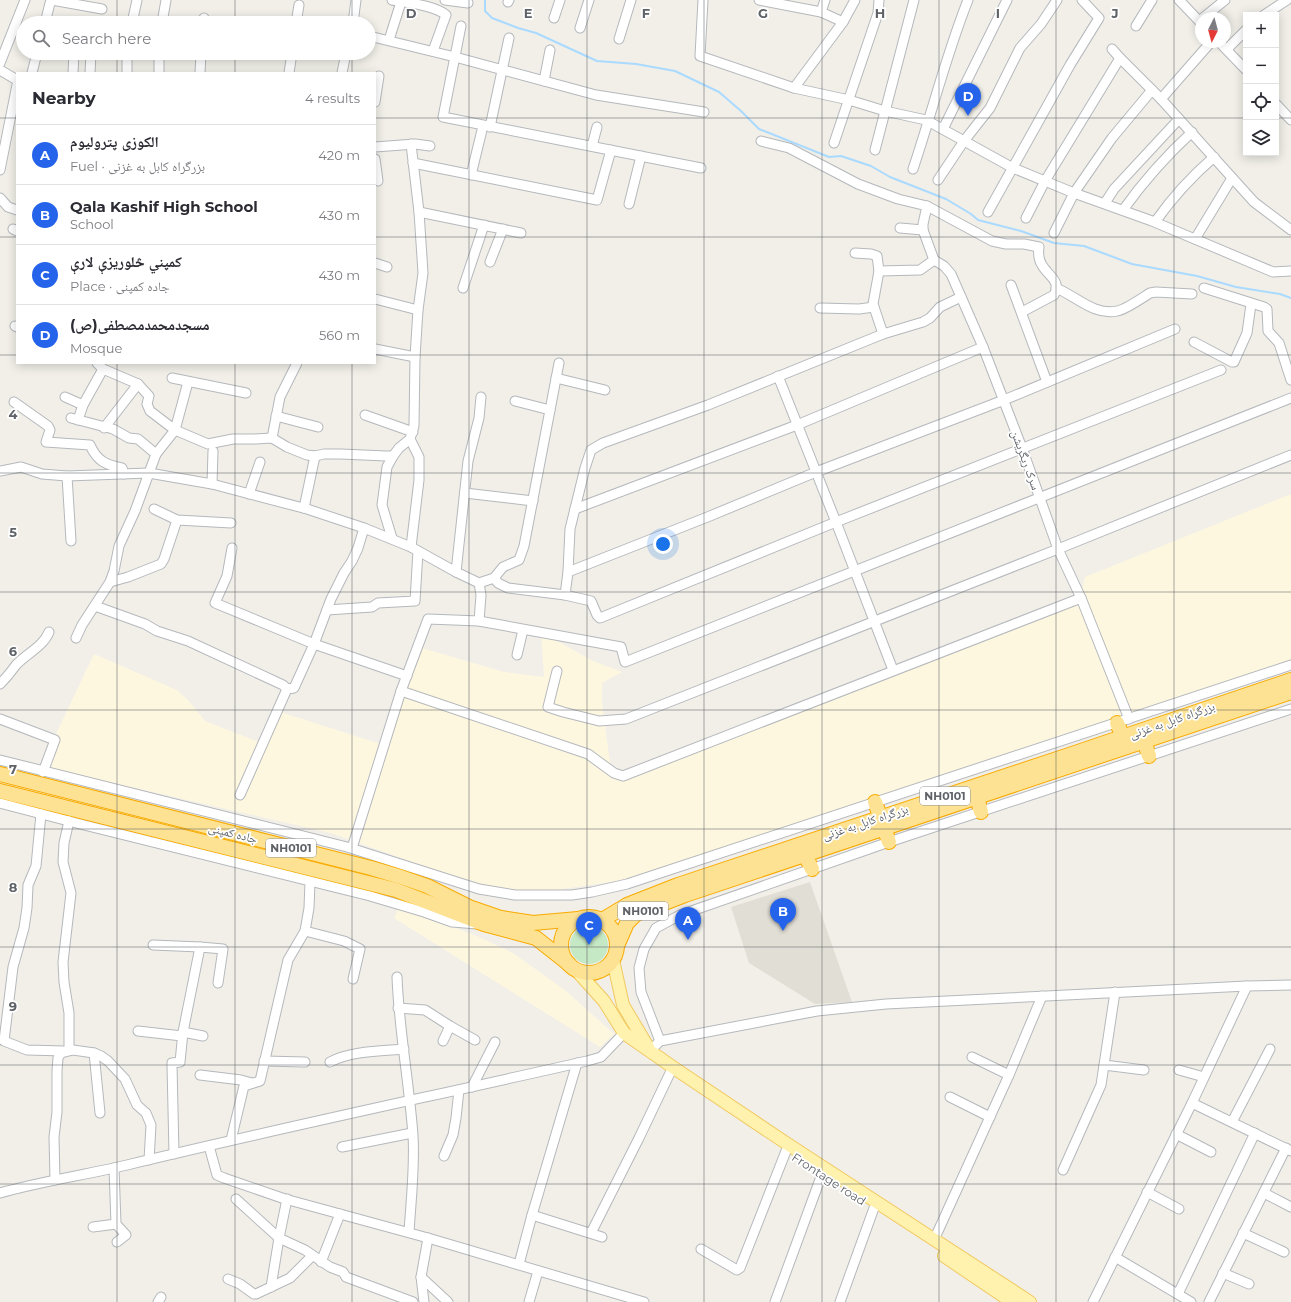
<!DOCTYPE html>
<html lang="en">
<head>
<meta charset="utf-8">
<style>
  body { margin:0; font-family:Montserrat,"Noto Naskh Arabic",sans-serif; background:#f7f7f7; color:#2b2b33 }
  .controls { position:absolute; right:12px; top:12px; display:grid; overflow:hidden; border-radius:0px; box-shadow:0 2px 10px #0003 }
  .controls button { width:36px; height:36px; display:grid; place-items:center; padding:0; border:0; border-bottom:1px solid #e1e1e2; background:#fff; color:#2b2b33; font:20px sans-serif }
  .compass { position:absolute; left:1195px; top:12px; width:36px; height:36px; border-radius:50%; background:#fff; box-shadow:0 2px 10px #0003; rotate:186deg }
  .you { position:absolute; left:663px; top:544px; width:14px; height:14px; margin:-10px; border:3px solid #fff; border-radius:50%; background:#1a73e8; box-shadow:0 0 0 6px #1a73e833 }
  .badge { display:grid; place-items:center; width:26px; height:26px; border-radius:50%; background:#2563eb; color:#fff; font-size:13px; font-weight:700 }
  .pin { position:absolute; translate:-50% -33px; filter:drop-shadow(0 1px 2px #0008) }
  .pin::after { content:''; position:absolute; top:21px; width:14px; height:12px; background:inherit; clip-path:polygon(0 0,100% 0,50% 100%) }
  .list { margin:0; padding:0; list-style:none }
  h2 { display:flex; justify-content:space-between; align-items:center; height:52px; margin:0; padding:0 16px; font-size:17px }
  h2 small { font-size:13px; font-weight:400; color:#7c7c81 }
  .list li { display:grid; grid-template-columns:26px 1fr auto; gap:12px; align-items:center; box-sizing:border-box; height:60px; padding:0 16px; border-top:1px solid #e1e1e2 }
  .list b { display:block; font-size:15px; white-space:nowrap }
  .list p { margin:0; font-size:13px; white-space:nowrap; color:#7c7c81 }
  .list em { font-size:13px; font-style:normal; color:#7c7c81 }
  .icon { flex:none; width:22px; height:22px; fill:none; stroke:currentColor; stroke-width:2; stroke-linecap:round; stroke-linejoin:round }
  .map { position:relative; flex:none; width:1291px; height:1302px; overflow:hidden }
  .search { position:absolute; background:#fff; box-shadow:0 2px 10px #0003; left:16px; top:16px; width:360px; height:44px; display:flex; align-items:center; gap:10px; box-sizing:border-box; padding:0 14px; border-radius:22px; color:#7c7c81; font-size:15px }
  .panel { position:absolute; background:#fff; box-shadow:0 2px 10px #0003; left:16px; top:72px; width:360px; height:292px; border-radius:0px }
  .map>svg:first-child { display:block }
  .commercial { fill:#fef7e0 }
  .education { fill:#e1ded6 }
  .grass { fill:#c5e8c5 }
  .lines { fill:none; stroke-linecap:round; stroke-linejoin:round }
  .stream { stroke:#aadaff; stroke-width:2 }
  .minor-casing { stroke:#b5b8bc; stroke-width:11 }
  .major-casing { stroke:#f2c960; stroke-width:14 }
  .highway-casing { stroke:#f9ab00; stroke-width:16 }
  .minor { stroke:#fff; stroke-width:9 }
  .major { stroke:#fff2af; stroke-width:12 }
  .highway { stroke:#fde293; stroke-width:14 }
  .grid { fill:none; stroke:#5f6368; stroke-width:1; stroke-opacity:0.55 }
  .labels { text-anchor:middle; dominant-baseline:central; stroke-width:3.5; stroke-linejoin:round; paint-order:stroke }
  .shield { fill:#fff; stroke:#8f9295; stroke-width:1 }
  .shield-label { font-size:11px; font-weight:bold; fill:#5f6368 }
  .street-label { font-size:12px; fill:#5f6368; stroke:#fff }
  .grid-label { font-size:13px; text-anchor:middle; font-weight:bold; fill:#5f6368; stroke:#fff; stroke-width:3.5; stroke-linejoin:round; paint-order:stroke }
</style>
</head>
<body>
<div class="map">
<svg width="1291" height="1302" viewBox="0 0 1291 1302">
  <rect width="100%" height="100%" fill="#f1efe8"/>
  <g class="commercial">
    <path d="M1291,494V664L623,880L510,897L331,833L135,788L37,774L94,654L177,690L188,700L205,721L261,743L277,711L384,745L422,648L504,672L544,677L541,632L593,661L622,672L602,683V701L612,779L781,713L1082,592L1085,577Z"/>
    <path d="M399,907L477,936L513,953L566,991L614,1034L600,1047L394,918Z"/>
  </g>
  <path class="education" d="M810,882L852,1002L815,1004L749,963L731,907Z"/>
  <circle class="grass" cx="589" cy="945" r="19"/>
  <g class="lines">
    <path class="stream" d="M485,0V11L492,18L518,28L536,33L597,61L636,64L675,71L719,92L741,111L759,129L829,157L841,156L871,166L890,177L946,199L971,214L978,220L1021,231L1054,243L1084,246L1132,264L1197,276L1236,287L1280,294L1291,298"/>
    <defs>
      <g id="minor">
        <path d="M392,0C407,3 434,5 446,15L433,51"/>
        <path d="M445,0L468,3"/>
        <path d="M703,0L700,56L794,88L849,100L885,111L926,120L1013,168L1074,193L1152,221L1273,272L1291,271"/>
        <path d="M759,0L821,12L843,22"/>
        <path d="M1179,0L1201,23"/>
        <path d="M508,2L509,0"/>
        <path d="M821,12L825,0"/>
        <path d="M1264,15L1287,0"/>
        <path d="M554,18L560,0"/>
        <path d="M1203,18L1225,0"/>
        <path d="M45,23L50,3L52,0L102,9"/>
        <path d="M132,23L137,0"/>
        <path d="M162,23L166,0"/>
        <path d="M204,23V18"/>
        <path d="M296,23L299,5"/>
        <path d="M353,23L356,0"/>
        <path d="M461,26L443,117L701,168"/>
        <path d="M1136,26L1152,0"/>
        <path d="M580,28L589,0"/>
        <path d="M369,36L455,57L596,95L704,112"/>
        <path d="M619,39L631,0"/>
        <path d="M389,40L401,2"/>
        <path d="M1219,42L1246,70"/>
        <path d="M1112,49L1120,58L1161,99L1254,202L1291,230"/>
        <path d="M1227,49L1246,30"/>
        <path d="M0,63L25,0"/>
        <path d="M0,70L17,80"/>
        <path d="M32,73L37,53"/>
        <path d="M73,73L74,53"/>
        <path d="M90,73L91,53"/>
        <path d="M127,73V53"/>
        <path d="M159,73V53"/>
        <path d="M200,73L201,53"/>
        <path d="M289,73L292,53"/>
        <path d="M342,73L346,53"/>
        <path d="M544,81L550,50"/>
        <path d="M794,88L843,22L855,0"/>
        <path d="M1161,99L1211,42"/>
        <path d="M375,102L379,76"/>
        <path d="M1276,104L1291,120"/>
        <path d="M490,127L509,38"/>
        <path d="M943,129L1007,0"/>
        <path d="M761,141L789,148L858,184L898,199L927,206L992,241L1006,244H1024L1039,247C1038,254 1038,259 1042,265C1048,276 1062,281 1054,295L1022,312"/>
        <path d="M834,143L878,13L879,0"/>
        <path d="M592,146L597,127"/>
        <path d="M375,147L415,144L430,146"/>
        <path d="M875,150L914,0"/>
        <path d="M375,159L378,181"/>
        <path d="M413,163L597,200L611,150"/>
        <path d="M913,169C932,113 946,55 968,0"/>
        <path d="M0,170L17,85"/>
        <path d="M471,175L483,126"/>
        <path d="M938,180L964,141L990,108L1020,48L1041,24L1057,0"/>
        <path d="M0,198L8,207L17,210"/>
        <path d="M1105,203L1114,189L1179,119"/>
        <path d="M629,204L641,156"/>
        <path d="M927,206L923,224V230L934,260L944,266L951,274L983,347L1022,448L1058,549L1081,598L1129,719"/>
        <path d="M1123,210C1143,182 1166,156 1192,132"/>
        <path d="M419,212L521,233"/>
        <path d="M988,212L1070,65L1099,18L1082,0"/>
        <path d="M1026,218L1045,181L1120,58"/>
        <path d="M1155,222C1172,198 1192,176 1214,157"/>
        <path d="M900,228L923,230"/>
        <path d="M13,229L17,231"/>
        <path d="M1054,233L1074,193L1112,138L1152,90"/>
        <path d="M1195,239L1232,178"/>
        <path d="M855,253L871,254L877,256L879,271L873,304L883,334"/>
        <path d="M490,262L503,229"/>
        <path d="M375,263L387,267"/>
        <path d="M879,271L920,270L934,260"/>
        <path d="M1011,285L1047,382"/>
        <path d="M463,288L484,225"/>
        <path d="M1056,288C1076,296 1094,316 1117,311C1125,310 1142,298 1150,293L1156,292L1192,294"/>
        <path d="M1204,288L1264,307L1267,309L1268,331L1279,343L1291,380"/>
        <path d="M961,297L940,307L930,318L923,322L883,334L708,405L603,443L591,450L585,468L570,529L568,572L565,595L591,601L597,615L600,618L836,522L1221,370"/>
        <path d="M375,299L418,310"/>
        <path d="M820,308L859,309L874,307"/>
        <path d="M15,326L17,327"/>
        <path d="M1194,342L1232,362H1234L1247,333L1251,304"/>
        <path d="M375,349L415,357"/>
        <path d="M97,363L103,369L138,384L149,396L147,404L150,411L175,430L208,444L233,439H255L272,438L287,447L307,455L315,456L324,454H341L386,456H393L399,448L410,439"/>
        <path d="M778,376L836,522L893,670"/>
        <path d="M172,378L246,393"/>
        <path d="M556,378L605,390"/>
        <path d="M65,397L83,405"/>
        <path d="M515,401L550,410"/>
        <path d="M14,402L48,426L50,430L46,442L90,445C97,461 106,465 122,468L124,474"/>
        <path d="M365,415L413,432"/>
        <path d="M276,416L318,427"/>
        <path d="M71,418L113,429L129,438L138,439L156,454"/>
        <path d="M78,420L83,405L103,369"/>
        <path d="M104,428L138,384"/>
        <path d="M272,438L280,397L297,363"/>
        <path d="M0,471L21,467L42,474L67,476L149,473L212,484L307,509L364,528L411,547L456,572L479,583L481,595L479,621"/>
        <path d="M67,476L71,541"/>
        <path d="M212,484L213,451"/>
        <path d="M465,493L533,501"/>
        <path d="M249,494L260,462"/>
        <path d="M304,508L315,456"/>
        <path d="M154,509L177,520L231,523"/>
        <path d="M575,509L797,425L983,347"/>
        <path d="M392,538L382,505L387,467L393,456"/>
        <path d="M411,547L419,480V457L410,439L414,426L415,357L418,310L423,273L419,212L411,144"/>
        <path d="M232,548L227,576L215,603L314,644L407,676"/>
        <path d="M456,572L468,461L479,418L481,397"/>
        <path d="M568,572L710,516L816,472L1004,400L1175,329"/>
        <path d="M494,578L498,583L508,588L565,595"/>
        <path d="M110,582L128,577L161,564L164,559L177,520"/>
        <path d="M479,583L494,578L503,567L519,560L524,546L559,363"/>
        <path d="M95,606L145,624L157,631L188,641L283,685L287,689L240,795"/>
        <path d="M327,610L372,607L378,603L415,601L418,551"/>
        <path d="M76,638L82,625L110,582L114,571L119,546L135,511L156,454L175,430L188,382"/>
        <path d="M517,655L523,630"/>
        <path d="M557,671L548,707L563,712L599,721L626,719L1058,549L1291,455"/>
        <path d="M0,684C6,678 11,672 16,665C27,653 43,647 49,632"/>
        <path d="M287,689L294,688L314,644L331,599L344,573L352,561L358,548L364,528"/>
        <path d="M401,691L588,754L614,773L623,776L1081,598"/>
        <path d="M0,719L55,740L43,772"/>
        <path d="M0,760L347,847L479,889L515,895H572L592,892L627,884L1291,665"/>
        <path d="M0,803L84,825L370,896L424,912L452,922L477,924"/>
        <path d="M41,814L36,866L28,885L27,908L24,928L13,967L4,1041L27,1050L64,1051"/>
        <path d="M69,821L64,843L63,862L71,893L63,962L64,982L69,1013V1050"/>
        <path d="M352,848L401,691L428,619L479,621L621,647L625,662L1291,398"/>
        <path d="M305,931L344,941L360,949L353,979"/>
        <path d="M153,945L200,947L223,949L218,983"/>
        <path d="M397,977C399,1030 409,1082 413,1135C415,1167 411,1200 409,1232"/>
        <path d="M398,1008L425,1010L450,1026L475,1040"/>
        <path d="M138,1031L182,1036"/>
        <path d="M183,1032L203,1036"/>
        <path d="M443,1041L450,1026"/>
        <path d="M660,1041L641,992L639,968L644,949L656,928L680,915L889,842L1291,709"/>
        <path d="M650,1051L660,1041L817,1011L886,1004L1247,986L1291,985"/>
        <path d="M94,1053L100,1113"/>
        <path d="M972,1057L1009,1075"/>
        <path d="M264,1061L305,1062"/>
        <path d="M330,1062C350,1051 381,1051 404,1049"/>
        <path d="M1104,1065L1144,1070"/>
        <path d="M1179,1070L1204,1077"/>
        <path d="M200,1075L241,1080L252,1083"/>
        <path d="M472,1087L495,1042"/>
        <path d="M950,1097L990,1117"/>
        <path d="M1192,1103L1291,1151"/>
        <path d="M1232,1122L1270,1049"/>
        <path d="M1176,1134L1211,1152"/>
        <path d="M231,1140L244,1086L260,1081L288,960L305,931L309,908L310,882"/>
        <path d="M209,1146L217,1175L224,1178L285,1199L428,1238L644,1302"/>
        <path d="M342,1147L412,1133"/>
        <path d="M174,1154L172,1065V1063L180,1062L183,1032L200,947"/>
        <path d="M444,1156L453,1135L456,1118L459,1090"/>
        <path d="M114,1168L116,1224L126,1235L117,1242"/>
        <path d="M1063,1170L1101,1085L1115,992"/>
        <path d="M55,1180L54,1137L57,1112V1071L58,1058L61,1053L73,1050L94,1053L101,1056L108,1061L125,1079L137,1105L146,1113L151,1125L149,1160"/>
        <path d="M1147,1192L1179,1209"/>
        <path d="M0,1193C42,1181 85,1175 127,1165C280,1128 433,1096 587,1061L601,1057L624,1033"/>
        <path d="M1264,1193L1291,1207"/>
        <path d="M236,1199L279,1238L305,1250L330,1267L343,1272L346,1277L413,1302"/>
        <path d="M532,1215L602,1237"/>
        <path d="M93,1227L116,1224"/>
        <path d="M591,1233L639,1138L670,1073"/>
        <path d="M1243,1233L1284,1252"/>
        <path d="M934,1240L1009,1075L1042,996"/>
        <path d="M701,1249L737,1270L740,1268L786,1151"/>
        <path d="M1115,1257L1191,1302"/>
        <path d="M321,1262L340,1214"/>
        <path d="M519,1264L532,1215L577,1063"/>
        <path d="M1223,1273L1249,1284"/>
        <path d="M421,1277L448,1302"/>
        <path d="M228,1279L240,1284L254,1294H256L290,1278L312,1256"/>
        <path d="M271,1287L279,1238L287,1199"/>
        <path d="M1178,1294L1255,1133"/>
        <path d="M158,1302L161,1297"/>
        <path d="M424,1302L421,1277L428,1238"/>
        <path d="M529,1302L538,1271"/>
        <path d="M775,1302L822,1174"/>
        <path d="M840,1302L874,1208"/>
        <path d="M1093,1302L1192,1103L1247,986"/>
        <path d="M1209,1302L1286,1148"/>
      </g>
      <g id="major">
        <path d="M613,960L623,1005L648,1047"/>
        <path d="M576,970L604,1001L624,1033L674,1068L789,1145L1030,1302"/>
        <path d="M944,1256L1012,1302"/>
      </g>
      <g id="highway">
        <path d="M1117,723L1123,737"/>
        <path d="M1144,741L1149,756"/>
        <path d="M0,774L371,868L401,877L427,886L469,907L501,918L533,923L578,919"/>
        <path d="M0,791L396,890L484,924L536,938L569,964"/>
        <path d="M977,797L981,812"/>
        <path d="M875,802L889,842"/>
        <path d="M805,855L812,869"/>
        <circle cx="589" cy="945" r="28"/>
        <path d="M602,920L627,905L678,885L1066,756L1291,680"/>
        <path d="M617,946L627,923L636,914L685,895L1291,692"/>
      </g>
    </defs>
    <use href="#minor" class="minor-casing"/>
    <use href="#major" class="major-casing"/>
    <use href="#highway" class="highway-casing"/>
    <use href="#minor" class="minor"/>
    <use href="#major" class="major"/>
    <use href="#highway" class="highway"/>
  </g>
  <path class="grid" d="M117,0V23M235,0V23M352,0V23M469,0V1302M587,0V1302M704,0V1302M822,0V1302M939,0V1302M1056,0V1302M1174,0V1302M117,53V73M235,53V73M352,53V73M0,118H17M375,118H1246M1276,118H1291M0,237H17M375,237H1291M0,355H17M375,355H1291M117,363V1302M235,363V1302M352,363V1302M0,473H1291M0,592H1291M0,710H1291M0,829H1291M0,947H1291M0,1065H1291M0,1184H1291"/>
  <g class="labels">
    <g class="shield">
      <rect x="920" y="787" width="50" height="18" rx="3"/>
      <rect x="266" y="839" width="50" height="18" rx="3"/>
      <rect x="618" y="902" width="50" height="18" rx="3"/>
    </g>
    <g class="shield-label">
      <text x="945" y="796">NH0101</text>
      <text x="291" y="848">NH0101</text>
      <text x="643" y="911">NH0101</text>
    </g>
    <g class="street-label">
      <text transform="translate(1026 460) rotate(70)">سرک ریگریشن</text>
      <text transform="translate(1172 720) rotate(-19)">بزرگراه کابل به غزنی</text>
      <text transform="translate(865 822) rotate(-18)">بزرگراه کابل به غزنی</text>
      <text transform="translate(233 833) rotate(14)">جاده کمپنی</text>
      <text transform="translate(829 1179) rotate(33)">Frontage road</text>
    </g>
  </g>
  <g class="grid-label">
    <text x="411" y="18">D</text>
    <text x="528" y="18">E</text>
    <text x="646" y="18">F</text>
    <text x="763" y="18">G</text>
    <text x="880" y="18">H</text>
    <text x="998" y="18">I</text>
    <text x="1115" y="18">J</text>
    <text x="13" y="419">4</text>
    <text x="13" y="537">5</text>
    <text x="13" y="656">6</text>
    <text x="13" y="774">7</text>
    <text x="13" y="892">8</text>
    <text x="13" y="1011">9</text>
  </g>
</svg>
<div class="controls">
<button>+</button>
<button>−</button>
<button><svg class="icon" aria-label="locate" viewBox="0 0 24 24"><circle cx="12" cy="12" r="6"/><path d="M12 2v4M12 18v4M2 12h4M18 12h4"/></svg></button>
<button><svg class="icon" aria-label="layers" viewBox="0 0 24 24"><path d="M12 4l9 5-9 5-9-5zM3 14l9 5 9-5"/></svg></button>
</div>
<svg class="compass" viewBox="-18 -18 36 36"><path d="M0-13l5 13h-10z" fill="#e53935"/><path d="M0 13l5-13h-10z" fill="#7c7c81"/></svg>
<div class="you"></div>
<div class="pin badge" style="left:688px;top:940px">A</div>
<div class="pin badge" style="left:783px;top:931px">B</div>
<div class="pin badge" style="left:589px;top:945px">C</div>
<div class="pin badge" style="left:968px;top:116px">D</div>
<div class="search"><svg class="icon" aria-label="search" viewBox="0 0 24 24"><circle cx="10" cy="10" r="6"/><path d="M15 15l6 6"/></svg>Search here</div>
<section class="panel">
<h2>Nearby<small>4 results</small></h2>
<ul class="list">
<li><span class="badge">A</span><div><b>الکوزی پترولیوم</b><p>Fuel · بزرگراه کابل به غزنی</p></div><em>420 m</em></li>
<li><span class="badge">B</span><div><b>Qala Kashif High School</b><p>School</p></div><em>430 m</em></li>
<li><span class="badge">C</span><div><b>کمپني څلوريزې لارې</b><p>Place · جاده کمپنی</p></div><em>430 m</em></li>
<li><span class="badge">D</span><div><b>مسجدمحمدمصطفی(ص)</b><p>Mosque</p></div><em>560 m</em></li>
</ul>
</section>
</div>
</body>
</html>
